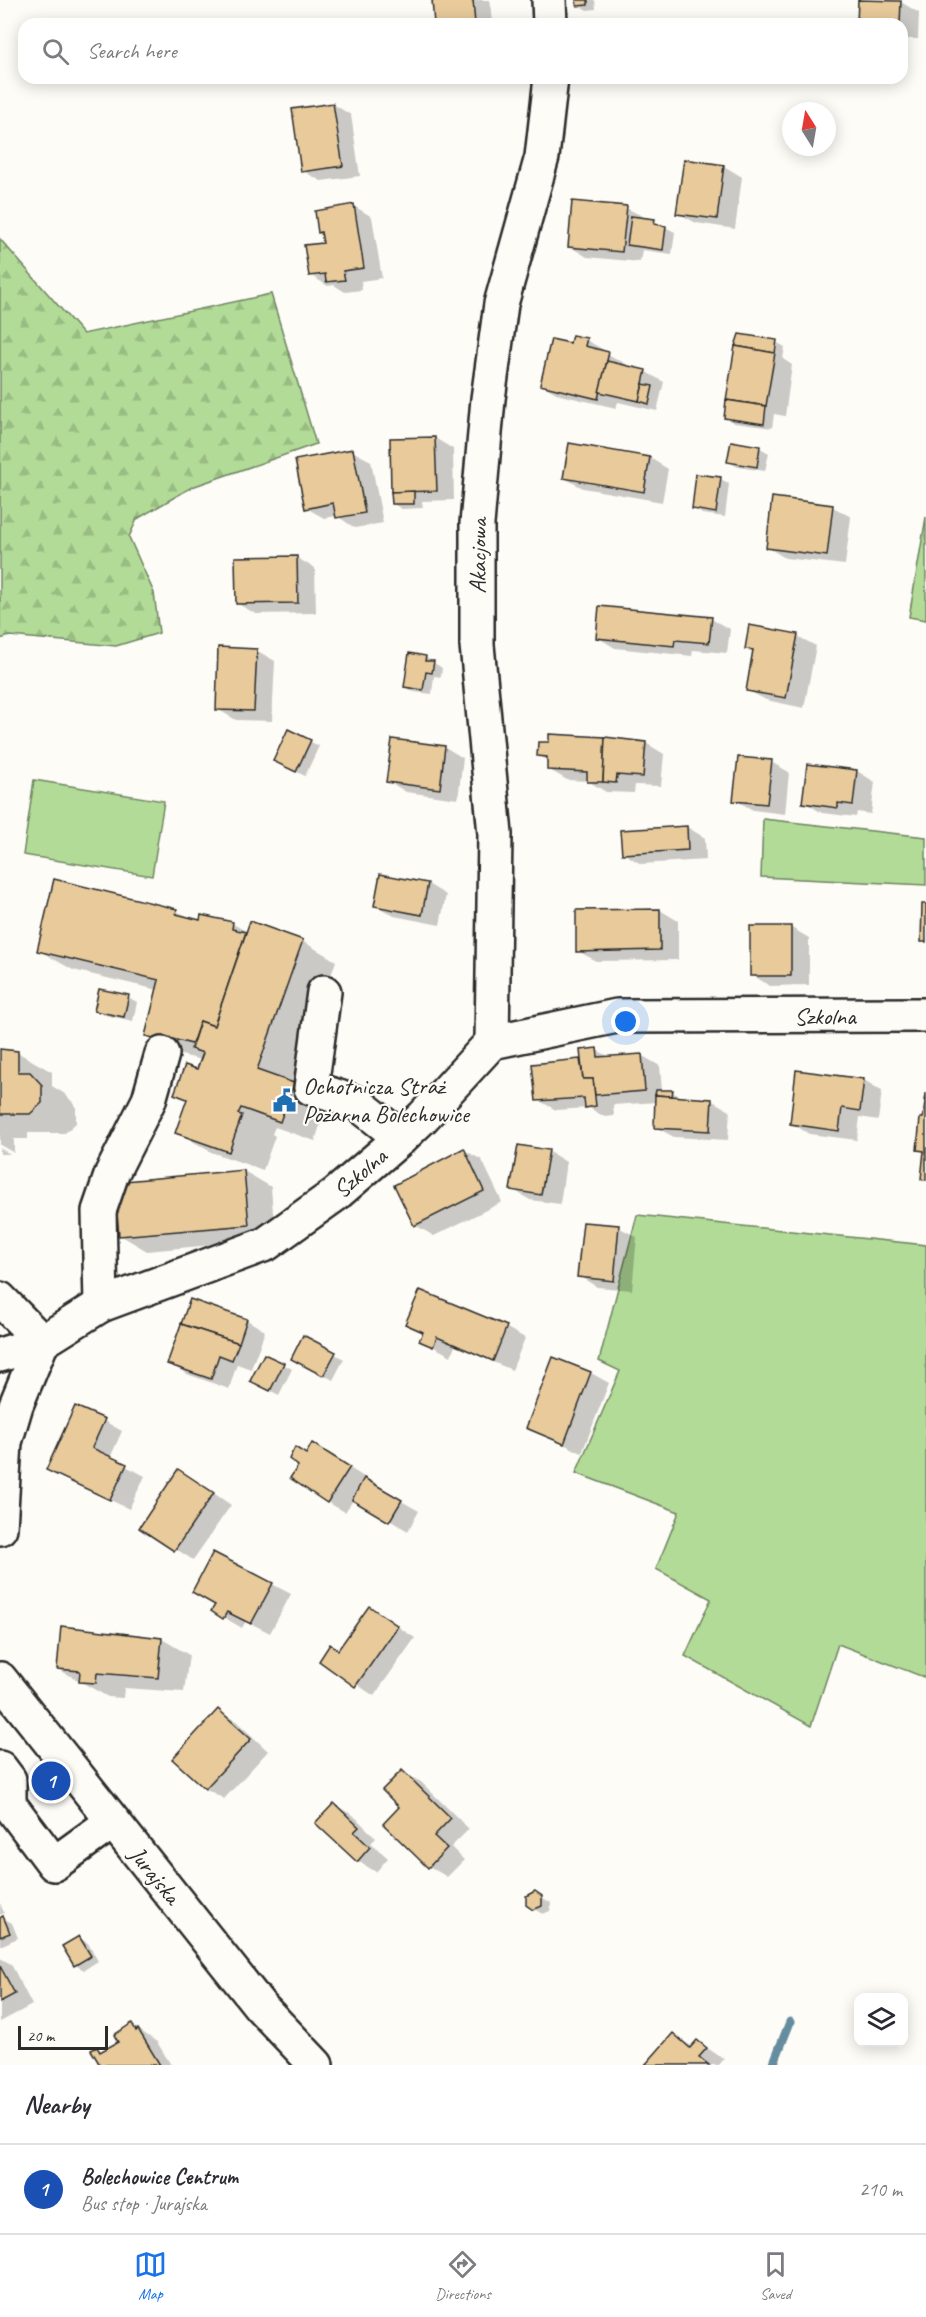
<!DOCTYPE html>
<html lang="en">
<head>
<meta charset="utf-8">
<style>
  body { margin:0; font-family:Caveat,sans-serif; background:#f7f7f7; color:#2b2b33 }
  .controls { position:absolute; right:18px; bottom:18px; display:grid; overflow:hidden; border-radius:12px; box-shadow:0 3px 15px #0003 }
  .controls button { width:54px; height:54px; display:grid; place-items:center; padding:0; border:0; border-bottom:2px solid #e1e1e2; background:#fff; color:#2b2b33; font:30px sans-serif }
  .compass { position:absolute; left:782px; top:102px; width:54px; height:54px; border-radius:50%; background:#fff; box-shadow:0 3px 15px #0003; rotate:349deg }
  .scale { position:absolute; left:18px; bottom:15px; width:90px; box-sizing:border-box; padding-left:6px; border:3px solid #2b2b2b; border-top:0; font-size:16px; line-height:21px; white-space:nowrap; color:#2b2b2b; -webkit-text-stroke:4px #fdfcf7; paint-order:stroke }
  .you { position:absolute; left:626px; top:1022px; width:21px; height:21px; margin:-15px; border:4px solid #fff; border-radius:50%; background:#1a73e8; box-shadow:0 0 0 9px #1a73e833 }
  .badge { display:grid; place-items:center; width:39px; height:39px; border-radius:50%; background:#1a73e8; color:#fff; font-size:20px; font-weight:700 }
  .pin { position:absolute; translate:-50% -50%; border:3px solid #fff; box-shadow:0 2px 6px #0006 }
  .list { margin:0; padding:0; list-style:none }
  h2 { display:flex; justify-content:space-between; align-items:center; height:78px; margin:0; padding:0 24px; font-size:26px }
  h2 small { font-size:20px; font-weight:400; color:#7c7c81 }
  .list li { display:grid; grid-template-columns:39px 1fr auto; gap:18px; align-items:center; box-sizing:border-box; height:90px; padding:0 24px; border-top:2px solid #e1e1e2 }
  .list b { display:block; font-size:22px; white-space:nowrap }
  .list p { margin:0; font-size:20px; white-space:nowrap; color:#7c7c81 }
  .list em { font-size:20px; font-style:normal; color:#7c7c81 }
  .icon { flex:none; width:33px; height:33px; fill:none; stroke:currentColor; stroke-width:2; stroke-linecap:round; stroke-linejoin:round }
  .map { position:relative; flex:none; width:926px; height:2065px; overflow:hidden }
  .search { position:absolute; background:#fff; box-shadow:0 3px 15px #0003; left:18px; right:18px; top:18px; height:66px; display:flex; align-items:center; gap:15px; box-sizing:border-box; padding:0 21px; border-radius:18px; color:#7c7c81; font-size:22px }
  .sheet { height:168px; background:#fff }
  nav { display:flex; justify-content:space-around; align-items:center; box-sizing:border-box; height:84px; border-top:2px solid #e1e1e2; background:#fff; font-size:16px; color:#7c7c81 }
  nav a { display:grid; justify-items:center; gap:3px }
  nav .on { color:#1a73e8 }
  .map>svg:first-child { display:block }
  .green { fill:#b2db97; stroke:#6e8361; stroke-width:1.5 }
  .forest { fill:url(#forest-firs); stroke:#6e8361; stroke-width:1.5 }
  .shadow { fill:#0003 }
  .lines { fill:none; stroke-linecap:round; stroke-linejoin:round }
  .stream { stroke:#658d9f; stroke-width:9 }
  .building { fill:#e8ca9b; stroke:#2b2b2b; stroke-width:1.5 }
  .minor-casing { stroke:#2b2b2b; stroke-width:38 }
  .minor { stroke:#fdfcf7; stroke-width:33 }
  .labels { text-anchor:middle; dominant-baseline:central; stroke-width:4.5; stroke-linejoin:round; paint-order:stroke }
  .street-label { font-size:24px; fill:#2b2b2b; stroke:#fdfcf7 }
  .poi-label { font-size:24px; fill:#2b2b2b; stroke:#fdfcf7; text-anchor:start }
</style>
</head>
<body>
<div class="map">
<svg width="926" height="2065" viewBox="0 0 926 2065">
  <defs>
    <pattern id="forest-firs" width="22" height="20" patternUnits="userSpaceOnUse" patternTransform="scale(1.5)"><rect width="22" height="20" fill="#b2db97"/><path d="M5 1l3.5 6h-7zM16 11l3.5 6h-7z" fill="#99bc82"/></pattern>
  </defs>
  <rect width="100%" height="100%" fill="#fdfcf7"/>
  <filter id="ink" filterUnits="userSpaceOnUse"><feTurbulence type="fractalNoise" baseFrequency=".0167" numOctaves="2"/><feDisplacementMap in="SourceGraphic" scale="12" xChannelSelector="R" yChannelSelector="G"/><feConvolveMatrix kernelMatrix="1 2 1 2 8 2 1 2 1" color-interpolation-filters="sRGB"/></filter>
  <g filter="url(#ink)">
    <g class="green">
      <path d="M926,517V620L909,617Z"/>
      <path d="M34,780L164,801L152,876L23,855Z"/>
      <path d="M763,819L926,837V885L761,877Z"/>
      <path d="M637,1215L926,1245V1678L838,1644L811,1726L685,1656L711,1599L656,1569L679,1512L576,1473L620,1371L599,1361Z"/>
    </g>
    <path class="forest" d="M0,239L83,334L271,294L316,444L192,487L137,519L129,537L154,593L159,633L116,646L10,636L0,639Z"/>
    <g class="shadow">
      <path d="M434,0H490L492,24H436Z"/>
      <path d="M577,0H600H595L596,9L587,10L578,5Z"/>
      <path d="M901,2L919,13L918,39H902V24H858Z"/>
      <path d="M333,104L351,115L360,176L321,181L303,171Z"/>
      <path d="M724,166L742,177L735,229L696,223L678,213Z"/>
      <path d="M354,206L372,217L382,278L361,281L362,290L345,292L334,285L328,286L310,275L324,244L323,234L319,232Z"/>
      <path d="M626,208L675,232L672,254L642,250L640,262L587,257L569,246Z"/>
      <path d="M586,340L604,350V352L626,364V367L646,372L664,382L657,411L618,402L616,408L560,395L542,385L571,345Z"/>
      <path d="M776,342L785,347L783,359L792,365L785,416L774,414L772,428L734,423L725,418Z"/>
      <path d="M435,438L453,449L454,500L422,501L423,508L402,509L393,504Z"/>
      <path d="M760,448L769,453L765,471L738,467L729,462Z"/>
      <path d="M352,451L371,461L383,523L355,528L337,516L324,518L306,508Z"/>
      <path d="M650,458L668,469L662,502L583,488L564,478Z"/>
      <path d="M721,479L729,484L725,517L702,514L693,508Z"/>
      <path d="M773,499L833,507L851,517L845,565L785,558L767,547Z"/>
      <path d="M297,558L315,568L316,613L256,614L238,604Z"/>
      <path d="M711,619L730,629L727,653L693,650L692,656L615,648L597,637Z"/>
      <path d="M797,636L816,646L804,708L766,700L747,690L754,652L747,648Z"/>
      <path d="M256,650L275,661L272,721L236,720L217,709Z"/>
      <path d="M425,657L442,668L441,677L434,676L432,694L414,692L405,687Z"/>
      <path d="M289,731L319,746L305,776L283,765Z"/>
      <path d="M393,741L445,747L463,758L458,799L406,792L388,781Z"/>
      <path d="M646,743L664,754L661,786L635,785L634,793L606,792L588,781L567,780L548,769V761L539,755Z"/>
      <path d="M771,762L789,772L785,814L753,810L735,800Z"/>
      <path d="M857,771L875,782L871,814L857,812L856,817L822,813L804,802Z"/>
      <path d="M687,827L705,838L706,860L641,864L623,853Z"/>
      <path d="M428,884L446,895L440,925L394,916L375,905Z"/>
      <path d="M660,910L678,921V960L596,961L578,951Z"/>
      <path d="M176,911L201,922L202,917L233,924L248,932L302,941L336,961L293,1084L327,1104L315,1141L275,1127L272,1134L275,1136L263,1170L211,1152L177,1132L188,1100L176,1093L198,1071L202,1060L181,1055L147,1035L158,990L73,970L38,950Z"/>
      <path d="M790,927L809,938V985L770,986L752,975Z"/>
      <path d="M128,997L137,1002L133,1021L105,1015L96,1010Z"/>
      <path d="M597,1050L611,1058L641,1055L660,1066L662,1091L672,1092L681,1097L711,1100L730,1111L728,1140L674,1137L655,1127L657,1102L613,1105L614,1116L605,1117L589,1108L556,1110L538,1100L534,1065L582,1061Z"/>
      <path d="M0,1051L17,1052L52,1072V1086L65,1094L76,1106V1123L65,1133H28V1139H14V1153L0,1145Z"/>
      <path d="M864,1080L882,1091L878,1120L860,1117L857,1140L809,1134L791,1123Z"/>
      <path d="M0,1148L10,1154H0Z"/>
      <path d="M464,1150L482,1160L502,1202L434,1236L415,1225L396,1185Z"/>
      <path d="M548,1151L566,1162L560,1204L530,1200L512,1189Z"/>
      <path d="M244,1171L271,1187L275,1239L147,1251L120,1235Z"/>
      <path d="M618,1227L637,1237L632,1290L597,1287L579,1276Z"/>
      <path d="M420,1291L507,1328L525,1338L512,1370L455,1346L451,1356L421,1340L424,1333L407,1324Z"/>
      <path d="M191,1301L247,1320L265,1331L251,1369L237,1364L229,1389L187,1374L169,1364Z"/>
      <path d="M304,1337L344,1359L333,1380L293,1358Z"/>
      <path d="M554,1359L591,1373L609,1383L582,1453L528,1427Z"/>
      <path d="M283,1364L292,1369L279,1395L261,1386Z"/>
      <path d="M104,1421L122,1431L110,1458L145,1476L129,1509L48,1470Z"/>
      <path d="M307,1455L331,1456L367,1479L366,1481L419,1511L408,1531L354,1499L345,1512L327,1502Z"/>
      <path d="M196,1481L231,1505L193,1560L142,1527Z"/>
      <path d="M272,1584L291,1594L270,1633L246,1621L242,1628L213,1611Z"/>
      <path d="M370,1608L415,1638L374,1696L321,1660L339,1651Z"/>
      <path d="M162,1639L189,1655L184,1692L124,1688L123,1698L108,1697L58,1669Z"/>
      <path d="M218,1711L236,1721L268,1751L224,1799L205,1788Z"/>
      <path d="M402,1772L421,1782L469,1829L451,1847L464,1860L447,1877L429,1866L401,1806Z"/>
      <path d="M334,1805L353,1815L376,1838L371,1843L388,1858L376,1872L358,1861L317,1823Z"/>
      <path d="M535,1893L551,1903L550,1911L543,1914L528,1904Z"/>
      <path d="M0,1903L4,1913L0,1915Z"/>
      <path d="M3,1918L12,1923L18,1938L0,1946V1919Z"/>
      <path d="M79,1938L88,1943L98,1961L84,1970L75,1965Z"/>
      <path d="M0,1958L11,1964L32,2005L0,2022Z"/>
      <path d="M132,2025L157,2042L171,2065H102L97,2049L103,2053L120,2042Z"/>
      <path d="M673,2035L693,2047L698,2042L724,2059L719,2065H647Z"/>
    </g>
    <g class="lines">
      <path class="stream" d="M773,2065L790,2022"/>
    </g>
    <g class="building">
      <path d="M432,0H473L475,24H434Z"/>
      <path d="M576,0H588V5L577,6Z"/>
      <path d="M858,0L901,1L900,24H857Z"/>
      <path d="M333,103L343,166L301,172L292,109Z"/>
      <path d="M684,159L724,165L717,219L676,214Z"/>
      <path d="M572,201L627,206L622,252L568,247Z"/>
      <path d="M354,204L364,268L343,271L345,280L326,282L325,274L309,276L304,245L323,243L321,232L318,233L315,211Z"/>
      <path d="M631,216L655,219L654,224L666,226L663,250L627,245Z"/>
      <path d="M739,334L777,340L775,353L735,346Z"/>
      <path d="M572,335L587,338L585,346L609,352L598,399L540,385L551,339L570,343Z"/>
      <path d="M735,346L775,353L766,406L726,400Z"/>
      <path d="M607,361L646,370L639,401L599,392Z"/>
      <path d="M643,384L653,386L649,404L639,401Z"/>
      <path d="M726,400L766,406L764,424L724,418Z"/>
      <path d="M435,437L437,491L391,492L390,438Z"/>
      <path d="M731,441L760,446L757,467L727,462Z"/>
      <path d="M569,443L650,457L644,492L563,478Z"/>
      <path d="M353,449L365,513L336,518L333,503L305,509L295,460Z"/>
      <path d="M696,474L721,477L716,513L692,509Z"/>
      <path d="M414,491V504H392L391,492Z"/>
      <path d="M772,497L833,505L827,556L766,548Z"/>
      <path d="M297,556L298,603L236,604L235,557Z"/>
      <path d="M599,606L712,617L709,643L675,640L674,646L596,638Z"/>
      <path d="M749,625L798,634L786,698L746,691L753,650L745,649Z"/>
      <path d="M218,647L257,649L254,711L216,710Z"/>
      <path d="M409,653L426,656L425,661H434L432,673L426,672L423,690L404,687Z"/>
      <path d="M288,729L311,740L296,772L273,761Z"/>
      <path d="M549,734L605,737L603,782H587V772L547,770V757L537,756L538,742H549Z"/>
      <path d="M605,737L646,742L643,777L617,775L616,783L603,782Z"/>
      <path d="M392,739L445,746L440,789L386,782Z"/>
      <path d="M738,757L772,760L767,804L733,801Z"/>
      <path d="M807,764L857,770L853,805L838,803V808L802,803Z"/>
      <path d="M687,826L688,850L622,854L620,830Z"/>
      <path d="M380,874L428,883L422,915L374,906Z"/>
      <path d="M54,879L177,909L176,914L200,920L201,915L233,922L232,929L246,932L214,1026L200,1021L192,1044L172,1039L171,1042L154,1043V1038L145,1036L159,980L37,951Z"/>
      <path d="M922,904H926V942H921Z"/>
      <path d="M660,909V950L576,952V910Z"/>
      <path d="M250,921L303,940L257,1070L294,1083L280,1122L241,1108L238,1114L242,1115L229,1152L175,1133L187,1099L174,1094L185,1065L197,1069L203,1053L191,1049L200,1021L214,1026Z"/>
      <rect x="750" y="926" width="41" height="50"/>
      <path d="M99,989L129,995L124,1017L94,1011Z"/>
      <path d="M597,1048L598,1057L642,1054L645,1091L595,1095L593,1079H583L580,1050Z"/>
      <path d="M0,1049L18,1051V1072H30L42,1085V1103L30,1114H0Z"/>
      <path d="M580,1059L583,1079H593L596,1106L585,1108L584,1098L536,1101L532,1064Z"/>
      <path d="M796,1070L864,1079L860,1111L842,1108L839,1131L790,1124Z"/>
      <path d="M656,1090H673L672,1096L655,1095Z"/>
      <path d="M926,1093V1180L921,1179L924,1151L917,1150L920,1118H923Z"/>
      <path d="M655,1095L712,1099L710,1131L654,1128Z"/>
      <path d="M518,1145L549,1150L541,1195L510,1190Z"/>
      <path d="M464,1148L484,1191L414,1226L394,1185Z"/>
      <path d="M244,1170L249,1225L119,1236L114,1182Z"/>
      <path d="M583,1222L619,1225L614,1281L577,1277Z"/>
      <path d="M420,1290L507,1326L493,1361L437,1337L433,1347L419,1341L423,1332L405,1324Z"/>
      <path d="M190,1299L247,1319L239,1343L181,1324Z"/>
      <path d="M181,1324L239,1343L232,1360L219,1355L211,1379L167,1364Z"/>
      <path d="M303,1335L336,1352L323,1376L291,1359Z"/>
      <path d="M264,1354L284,1363L270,1391L250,1381Z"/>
      <path d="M553,1357L591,1372L564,1444L526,1428Z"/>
      <path d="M75,1406L105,1419L92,1448L127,1464L110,1500L46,1470Z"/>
      <path d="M312,1443L350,1467L327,1503L290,1478L298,1466L289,1459L295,1447L306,1454Z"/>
      <path d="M178,1469L214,1493L174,1551L139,1528Z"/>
      <path d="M364,1478L402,1500L389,1522L352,1500Z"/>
      <path d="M213,1552L273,1583L251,1624L227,1612L223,1619L211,1611L215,1605L192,1592Z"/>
      <path d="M369,1606L398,1626L355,1687L319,1661L330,1644L338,1650Z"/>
      <path d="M61,1626L162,1638L158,1678L97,1673L96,1683L79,1682L80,1671L57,1669Z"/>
      <path d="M218,1709L251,1739L205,1789L172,1759Z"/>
      <path d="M402,1770L451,1818L434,1836L447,1848L428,1868L383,1824L399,1807L382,1790Z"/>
      <path d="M334,1803L359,1827L354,1832L370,1847L357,1862L315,1823Z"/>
      <path d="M535,1891L542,1896V1906L533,1910L526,1905V1896Z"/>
      <path d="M3,1916L10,1933L0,1937V1918Z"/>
      <path d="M79,1936L91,1956L74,1966L62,1946Z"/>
      <path d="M0,1966L15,1994L0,2002Z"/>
      <path d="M132,2023L136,2031L138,2029L160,2065H100L91,2050L97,2047L100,2052L118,2042L114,2035Z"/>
      <path d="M673,2033L690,2048L697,2040L707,2048L699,2057L709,2065H645Z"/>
    </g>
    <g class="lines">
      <defs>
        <g id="minor">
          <path d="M549,0L550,24"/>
          <path d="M324,992L311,1088L357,1103L401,1138"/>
          <path d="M492,1042L495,834L477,645V524L488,399L501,304L542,157L551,78"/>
          <path d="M0,1299L42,1342"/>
          <path d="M101,1305L99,1211L112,1173L149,1100L162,1054"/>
          <path d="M0,1355L42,1342L101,1305L266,1244L336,1194L401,1138L423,1117L492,1042L617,1016L926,1015"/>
          <path d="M0,1528L5,1442L16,1405L42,1342"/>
          <path d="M0,1679L260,2006L316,2065"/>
          <path d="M0,1768L9,1780V1804L54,1864L112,1822"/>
        </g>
      </defs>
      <use href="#minor" class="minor-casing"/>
      <use href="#minor" class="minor"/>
    </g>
  </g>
  <defs>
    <symbol id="civic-bare" viewBox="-9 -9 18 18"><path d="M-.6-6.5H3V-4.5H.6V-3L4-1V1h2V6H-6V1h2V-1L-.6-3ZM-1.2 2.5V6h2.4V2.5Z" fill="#1f6fb2" stroke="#fdfcf7" stroke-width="2.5" paint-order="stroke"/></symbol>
  </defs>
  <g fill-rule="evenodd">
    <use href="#civic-bare" x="268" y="1084" width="33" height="33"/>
  </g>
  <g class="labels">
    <g class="street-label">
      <text transform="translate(478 556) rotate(-89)">Akacjowa</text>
      <text x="825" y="1016">Szkolna</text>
      <text transform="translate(360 1173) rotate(-41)">Szkolna</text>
      <text transform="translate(155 1875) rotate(51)">Jurajska</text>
    </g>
    <g class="poi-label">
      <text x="303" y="1086">Ochotnicza Straż<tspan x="303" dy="28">Pożarna Bolechowice</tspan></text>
    </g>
  </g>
</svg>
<div class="controls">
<button><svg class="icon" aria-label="layers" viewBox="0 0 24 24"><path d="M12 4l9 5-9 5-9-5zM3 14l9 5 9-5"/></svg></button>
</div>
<svg class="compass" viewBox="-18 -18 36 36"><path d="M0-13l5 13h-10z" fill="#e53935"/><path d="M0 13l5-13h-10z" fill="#7c7c81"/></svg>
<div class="scale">20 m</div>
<div class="you"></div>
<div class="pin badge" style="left:51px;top:1781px;background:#1a4fb4">1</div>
<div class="search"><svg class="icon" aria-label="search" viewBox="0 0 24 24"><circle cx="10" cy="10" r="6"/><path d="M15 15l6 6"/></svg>Search here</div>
</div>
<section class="sheet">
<h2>Nearby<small></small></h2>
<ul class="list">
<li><span class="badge" style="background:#1a4fb4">1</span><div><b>Bolechowice Centrum</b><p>Bus stop · Jurajska</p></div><em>210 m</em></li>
</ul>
</section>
<nav>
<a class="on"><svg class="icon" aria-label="map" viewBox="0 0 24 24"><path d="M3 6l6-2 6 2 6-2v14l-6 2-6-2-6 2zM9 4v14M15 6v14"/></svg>Map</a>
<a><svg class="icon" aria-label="directions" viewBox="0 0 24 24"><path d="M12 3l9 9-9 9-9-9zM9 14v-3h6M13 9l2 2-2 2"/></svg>Directions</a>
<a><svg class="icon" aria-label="saved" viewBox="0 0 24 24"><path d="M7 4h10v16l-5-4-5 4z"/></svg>Saved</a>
</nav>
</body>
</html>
